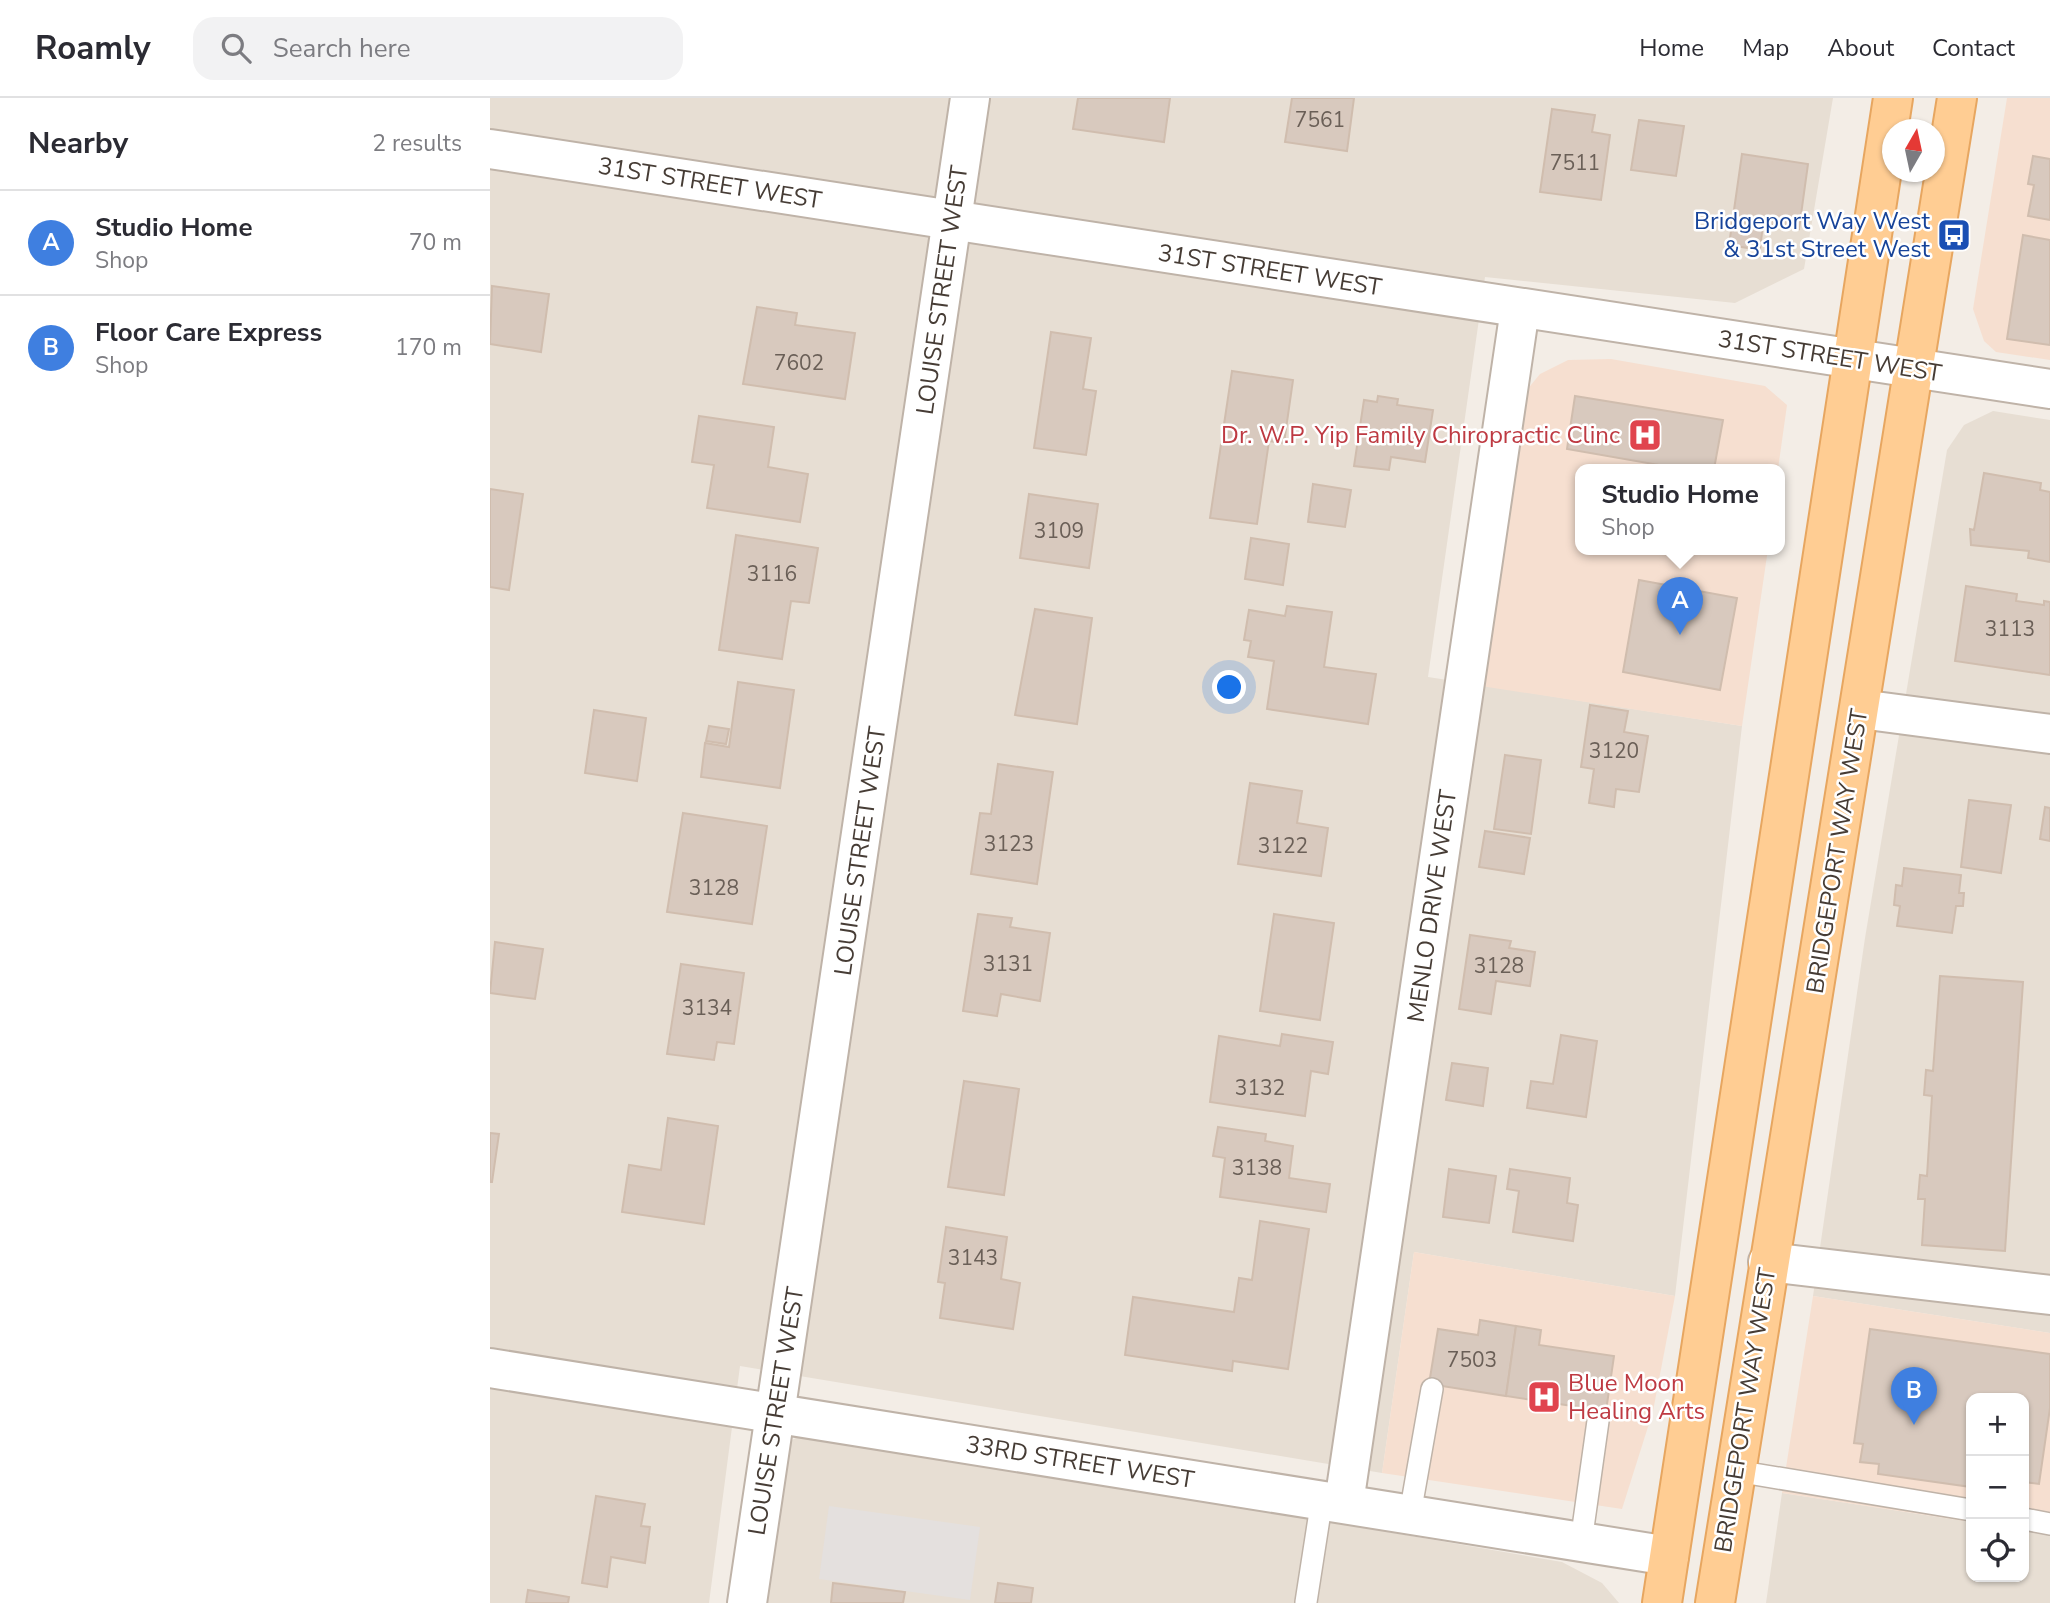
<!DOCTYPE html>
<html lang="en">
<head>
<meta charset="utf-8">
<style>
  body { margin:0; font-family:"Nunito Sans",sans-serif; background:#f2f2f3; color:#2b2b33 }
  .controls { position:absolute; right:21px; bottom:21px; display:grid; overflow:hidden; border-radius:14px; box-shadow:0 2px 5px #0004 }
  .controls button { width:63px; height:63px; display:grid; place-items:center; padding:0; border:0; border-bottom:2px solid #e1e1e2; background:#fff; color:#2b2b33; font:35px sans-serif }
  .compass { position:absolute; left:1392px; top:21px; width:63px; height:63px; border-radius:50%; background:#fff; box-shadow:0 2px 5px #0004; rotate:9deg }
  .you { position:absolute; left:740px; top:590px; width:24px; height:24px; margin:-18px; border:5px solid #fff; border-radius:50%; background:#1a73e8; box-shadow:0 0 0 10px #1a73e833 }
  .badge { display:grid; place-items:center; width:46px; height:46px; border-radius:50%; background:#111827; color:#fff; font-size:23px; font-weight:700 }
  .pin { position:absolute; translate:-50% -58px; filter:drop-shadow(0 2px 4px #0008) }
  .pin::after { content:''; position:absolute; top:37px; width:24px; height:21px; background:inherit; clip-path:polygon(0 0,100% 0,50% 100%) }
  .popup { position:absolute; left:1085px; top:366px; width:210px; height:91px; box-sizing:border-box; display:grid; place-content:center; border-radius:14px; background:#fff; filter:drop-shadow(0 2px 5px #0005); font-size:23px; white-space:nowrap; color:#7c7c81 }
  .popup b { font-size:26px; color:#2b2b33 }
  .popup::after { content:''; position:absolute; left:50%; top:100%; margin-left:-14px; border:14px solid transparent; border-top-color:#fff }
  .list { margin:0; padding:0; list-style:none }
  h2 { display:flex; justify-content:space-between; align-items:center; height:91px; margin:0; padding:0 28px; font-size:30px }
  h2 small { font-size:23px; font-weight:400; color:#7c7c81 }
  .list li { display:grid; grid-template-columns:46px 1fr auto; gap:21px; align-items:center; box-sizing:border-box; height:105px; padding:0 28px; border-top:2px solid #e1e1e2 }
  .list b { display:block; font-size:26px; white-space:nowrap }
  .list p { margin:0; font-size:23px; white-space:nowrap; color:#7c7c81 }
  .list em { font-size:23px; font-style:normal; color:#7c7c81 }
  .icon { flex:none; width:38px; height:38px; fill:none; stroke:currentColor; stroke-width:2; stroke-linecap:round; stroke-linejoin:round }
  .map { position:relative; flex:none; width:1560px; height:1505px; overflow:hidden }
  header { display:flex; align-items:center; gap:42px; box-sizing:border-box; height:98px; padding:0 35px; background:#fff; border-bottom:2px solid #e1e1e2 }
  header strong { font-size:33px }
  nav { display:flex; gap:38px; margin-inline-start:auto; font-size:24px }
  .search { width:490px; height:63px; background:#f2f2f3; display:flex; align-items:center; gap:18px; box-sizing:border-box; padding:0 24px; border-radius:21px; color:#7c7c81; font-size:26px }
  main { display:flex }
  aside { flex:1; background:#fff }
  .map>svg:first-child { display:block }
  .residential { fill:#e7ded3 }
  .commercial { fill:#f6dfd0 }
  .parking { fill:#e4e0de }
  .building { fill:#d8c9be; stroke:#d0bdae; stroke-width:2 }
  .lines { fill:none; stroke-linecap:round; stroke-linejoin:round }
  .service-casing { stroke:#bfb3a8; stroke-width:24 }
  .minor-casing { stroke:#bfb3a8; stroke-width:42 }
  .primary-casing { stroke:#e7a660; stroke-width:42 }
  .service { stroke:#fff; stroke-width:21 }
  .minor { stroke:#fff; stroke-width:38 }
  .primary { stroke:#ffcd93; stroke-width:38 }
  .labels { text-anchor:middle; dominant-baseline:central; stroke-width:5; stroke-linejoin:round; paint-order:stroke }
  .number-label { font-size:21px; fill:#6a5f57 }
  .street-label { font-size:24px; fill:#463c35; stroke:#fff }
  .transit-label { font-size:24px; fill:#164399; stroke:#fff; text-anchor:end }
  .health-label { font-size:24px; fill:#be3a42; stroke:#fff; text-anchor:end }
</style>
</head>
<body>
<header>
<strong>Roamly</strong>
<div class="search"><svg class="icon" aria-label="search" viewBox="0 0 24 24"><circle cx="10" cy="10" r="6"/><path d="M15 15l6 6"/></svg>Search here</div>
<nav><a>Home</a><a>Map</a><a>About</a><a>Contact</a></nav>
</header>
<main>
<aside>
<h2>Nearby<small>2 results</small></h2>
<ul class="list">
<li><span class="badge" style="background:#3f7fe0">A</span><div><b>Studio Home</b><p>Shop</p></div><em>70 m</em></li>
<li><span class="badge" style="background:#3f7fe0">B</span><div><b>Floor Care Express</b><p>Shop</p></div><em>170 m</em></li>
</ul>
</aside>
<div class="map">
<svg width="1560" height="1505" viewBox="0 0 1560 1505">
  <rect width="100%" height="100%" fill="#f3ede6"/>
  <g class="residential">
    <path d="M0,0H1343L1314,171L1245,205L995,179L938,579L1252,628L1185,1198L924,1154L892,1375L250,1268L219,1505H0Z"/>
    <path d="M1503,313L1560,322V1235L1323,1198L1375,840L1457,352L1474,327Z"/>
    <path d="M318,1334L1072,1464L1112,1485L1129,1505H277L300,1343Z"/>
    <path d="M1292,1395L1481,1424V1479H1534V1433L1560,1437V1505H1276Z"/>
  </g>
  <g class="commercial">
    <path d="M1517,0H1560V262L1506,254L1494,243L1483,211Z"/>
    <path d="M1121,261L1275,288L1297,307L1288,371H1090V451H1278L1252,628L991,588L1036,293L1050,276L1078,262Z"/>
    <path d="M924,1154L1185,1198L1163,1313L1132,1411L892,1375Z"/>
    <path d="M1323,1198L1560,1235V1437L1534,1432V1300H1481V1424L1292,1395Z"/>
  </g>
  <path class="parking" d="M339,1408L490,1429L480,1502L329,1481Z"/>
  <g class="building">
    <path d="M588,0H680L674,44L583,31Z"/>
    <path d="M802,0H864L857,53L795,44Z"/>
    <path d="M1062,11L1105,17L1102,34L1120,37L1111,102L1050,94Z"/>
    <path d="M1149,22L1194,28L1186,78L1141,72Z"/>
    <path d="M1252,56L1318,66L1309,131L1273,126L1270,152L1239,147Z"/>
    <path d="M1543,58L1560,61V122L1538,118L1544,87L1538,86Z"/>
    <path d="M1533,137L1560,142V247L1517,241Z"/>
    <path d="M2,188L59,196L51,254L0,246Z"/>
    <path d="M267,209L307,215L305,227L365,235L355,301L253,286Z"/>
    <path d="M561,234L601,240L593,291L606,293L596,357L544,350Z"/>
    <path d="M742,273L803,282L794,345L779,343L767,426L720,420Z"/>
    <path d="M888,298L908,301L907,307L943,312L935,364L901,359L899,372L864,368L874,302L887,304Z"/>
    <path d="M1085,298L1233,322L1224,371H1192L1077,351Z"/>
    <path d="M209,318L284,329L278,369L318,376L310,424L217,410L224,367L202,364Z"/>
    <path d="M1494,375L1551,385L1550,392L1560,394V464L1538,460L1539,453L1481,447L1480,431L1484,432Z"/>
    <path d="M823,386L861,392L855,429L818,424Z"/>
    <path d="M0,391L33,396L19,492L0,489Z"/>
    <path d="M539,396L608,406L599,470L530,460Z"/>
    <path d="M246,437L328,450L319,505L301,503L292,561L229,552Z"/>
    <path d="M761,440L799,446L793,487L755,481Z"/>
    <path d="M1149,482L1247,500L1230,592L1133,574Z"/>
    <path d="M1476,488L1527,496L1526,503L1554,507V503L1560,504V577L1465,563Z"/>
    <path d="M797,508L842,514L834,569L886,576L878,626L777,611L784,563L758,559L761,543L754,542L759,512L795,518Z"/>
    <path d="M545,511L602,520L587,626L525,617Z"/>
    <path d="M248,584L304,592L290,690L211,679L215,645L239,649Z"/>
    <path d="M1100,607L1138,613L1134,634L1158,638L1149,694L1126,691L1124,709L1099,705L1104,671L1091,669Z"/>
    <path d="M104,612L156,620L147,683L95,675Z"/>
    <path d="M219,628L239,631L236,646L216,643Z"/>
    <path d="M1015,657L1051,662L1041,736L1004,731Z"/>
    <path d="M508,666L563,674L547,786L481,776L490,715L501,716Z"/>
    <path d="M760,685L812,693L807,725L838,730L831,778L748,766Z"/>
    <path d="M1479,702L1521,707L1511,775L1471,769Z"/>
    <path d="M1555,709L1560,710V743L1550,741Z"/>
    <path d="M193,715L277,728L262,826L177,814Z"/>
    <path d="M995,733L1040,740L1034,776L989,769Z"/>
    <path d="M1414,770L1471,777L1469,795H1474L1473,808H1466L1462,835L1407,828L1410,808L1404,807L1406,787L1412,788Z"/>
    <path d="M488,816L522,820L520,829L560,835L550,903L511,896L507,918L473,913Z"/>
    <path d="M784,816L844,825L830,922L770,913Z"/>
    <path d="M980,837L1021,843L1019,850L1045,854L1040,888L1006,883L1001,916L969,911Z"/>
    <path d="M5,844L53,851L45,901L0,895Z"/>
    <path d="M191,866L254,875L244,946L227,944L224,962L177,956Z"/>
    <path d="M1450,878L1533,884L1515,1153L1432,1147L1435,1101H1428L1430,1077L1437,1078L1442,998L1434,997L1436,972L1443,973Z"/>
    <path d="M792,936L843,944L838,976L821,973L815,1018L720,1004L729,938L790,948Z"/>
    <path d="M1071,937L1107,943L1096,1019L1037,1010L1041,983L1063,986Z"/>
    <path d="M962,965L998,970L993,1008L956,1002Z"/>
    <path d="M474,983L529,991L514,1097L458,1089Z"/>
    <path d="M178,1020L228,1028L214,1126L132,1114L139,1067L171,1072Z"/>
    <path d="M728,1029L776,1036L775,1043L803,1048L799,1080L840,1086L836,1114L730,1099L735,1060L723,1058Z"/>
    <path d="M0,1035L9,1036L2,1084H0Z"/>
    <path d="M959,1071L1006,1078L999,1125L953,1119Z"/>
    <path d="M1020,1071L1080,1080L1077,1105L1088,1107L1083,1143L1023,1134L1029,1093L1017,1091Z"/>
    <path d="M770,1123L819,1131L798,1271L743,1263L742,1273L635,1257L643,1199L744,1214L749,1180L762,1182Z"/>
    <path d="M456,1129L517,1139L511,1181L530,1185L523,1231L450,1220L455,1185L448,1184Z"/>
    <path d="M990,1222L1026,1228L1016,1298L939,1286L948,1231L988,1237Z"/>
    <path d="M1026,1228L1051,1232L1049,1247L1124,1258L1116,1313L1016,1298Z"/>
    <path d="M1380,1231L1560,1256V1310L1549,1386L1534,1384V1300H1481V1389L1388,1376L1389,1366L1370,1364L1373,1346L1364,1345Z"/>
    <path d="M106,1398L155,1406L151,1428L160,1429L155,1465L121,1459L117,1489L92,1485Z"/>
    <path d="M343,1485L415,1494L413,1505H341Z"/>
    <path d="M508,1485L543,1490L541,1505H505Z"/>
    <path d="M38,1492L79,1499L78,1505H36Z"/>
  </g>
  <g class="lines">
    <defs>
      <g id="service">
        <path d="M1246,1373L1481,1412"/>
        <path d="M920,1416L942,1291"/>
        <path d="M1534,1421L1560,1426"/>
        <path d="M1091,1444L1108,1323"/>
        <path d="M816,1504L832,1401"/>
      </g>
      <g id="minor">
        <path d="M0,51L1560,291"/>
        <path d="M1370,611L1560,636"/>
        <path d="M1278,1164L1560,1197"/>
        <path d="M0,1270L1179,1458"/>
        <path d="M854,1405L1030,211"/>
        <path d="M257,1505L480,0"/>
      </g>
      <g id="primary">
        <path d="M1172,1505L1403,0"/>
        <path d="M1225,1505L1467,0"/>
      </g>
    </defs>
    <use href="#service" class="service-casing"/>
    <use href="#minor" class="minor-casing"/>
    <use href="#primary" class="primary-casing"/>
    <use href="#service" class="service"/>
    <use href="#minor" class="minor"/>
    <use href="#primary" class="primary"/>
  </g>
  <defs>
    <symbol id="bus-square" viewBox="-11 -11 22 22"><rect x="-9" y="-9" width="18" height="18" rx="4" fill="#1a4fb4" stroke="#fff"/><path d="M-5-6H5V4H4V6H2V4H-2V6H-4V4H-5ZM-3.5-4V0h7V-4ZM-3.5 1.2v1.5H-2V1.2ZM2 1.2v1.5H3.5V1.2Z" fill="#fff"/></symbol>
    <symbol id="hospital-square" viewBox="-11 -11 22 22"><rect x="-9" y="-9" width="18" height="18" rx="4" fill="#e0444e" stroke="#fff"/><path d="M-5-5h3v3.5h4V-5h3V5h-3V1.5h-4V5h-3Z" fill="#fff"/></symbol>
  </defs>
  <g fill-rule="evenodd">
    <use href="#bus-square" x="1445" y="118" width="38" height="38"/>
    <use href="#hospital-square" x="1136" y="318" width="38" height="38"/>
    <use href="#hospital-square" x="1035" y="1280" width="38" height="38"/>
  </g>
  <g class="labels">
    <g class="number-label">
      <text x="830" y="22">7561</text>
      <text x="1085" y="65">7511</text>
      <text x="309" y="265">7602</text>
      <text x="569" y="433">3109</text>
      <text x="282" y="476">3116</text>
      <text x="1520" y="531">3113</text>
      <text x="1124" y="653">3120</text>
      <text x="519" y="746">3123</text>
      <text x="793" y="748">3122</text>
      <text x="224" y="790">3128</text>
      <text x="518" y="866">3131</text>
      <text x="1009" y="868">3128</text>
      <text x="217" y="910">3134</text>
      <text x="770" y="990">3132</text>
      <text x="767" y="1070">3138</text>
      <text x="483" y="1160">3143</text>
      <text x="982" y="1262">7503</text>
    </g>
    <g class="street-label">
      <text transform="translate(220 85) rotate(9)">31ST STREET WEST</text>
      <text transform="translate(780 172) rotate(9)">31ST STREET WEST</text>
      <text transform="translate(452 192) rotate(-82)">LOUISE STREET WEST</text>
      <text transform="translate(1340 258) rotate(9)">31ST STREET WEST</text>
      <text transform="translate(370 753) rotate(-82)">LOUISE STREET WEST</text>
      <text transform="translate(1347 753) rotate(-81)">BRIDGEPORT WAY WEST</text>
      <text transform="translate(942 808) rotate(-82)">MENLO DRIVE WEST</text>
      <text transform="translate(1255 1312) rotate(-81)">BRIDGEPORT WAY WEST</text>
      <text transform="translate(286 1313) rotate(-81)">LOUISE STREET WEST</text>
      <text transform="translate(590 1364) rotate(9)">33RD STREET WEST</text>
    </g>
    <g class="transit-label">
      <text x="1440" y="123">Bridgeport Way West<tspan x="1440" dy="28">&amp; 31st Street West</tspan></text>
    </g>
    <g class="health-label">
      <text x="1130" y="337">Dr. W.P. Yip Family Chiropractic Clinc</text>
      <text x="1078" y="1285" text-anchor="start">Blue Moon<tspan x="1078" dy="28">Healing Arts</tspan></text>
    </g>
  </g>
</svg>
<div class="controls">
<button>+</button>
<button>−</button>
<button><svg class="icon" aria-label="locate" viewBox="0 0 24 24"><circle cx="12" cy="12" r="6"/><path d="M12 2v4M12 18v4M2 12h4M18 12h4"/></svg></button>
</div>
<svg class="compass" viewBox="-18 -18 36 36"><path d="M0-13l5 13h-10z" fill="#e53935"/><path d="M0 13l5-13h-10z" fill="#7c7c81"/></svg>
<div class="you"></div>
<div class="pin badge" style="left:1190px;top:537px;background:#3f7fe0">A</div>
<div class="popup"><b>Studio Home</b>Shop</div>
<div class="pin badge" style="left:1424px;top:1327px;background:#3f7fe0">B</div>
</div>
</main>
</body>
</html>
